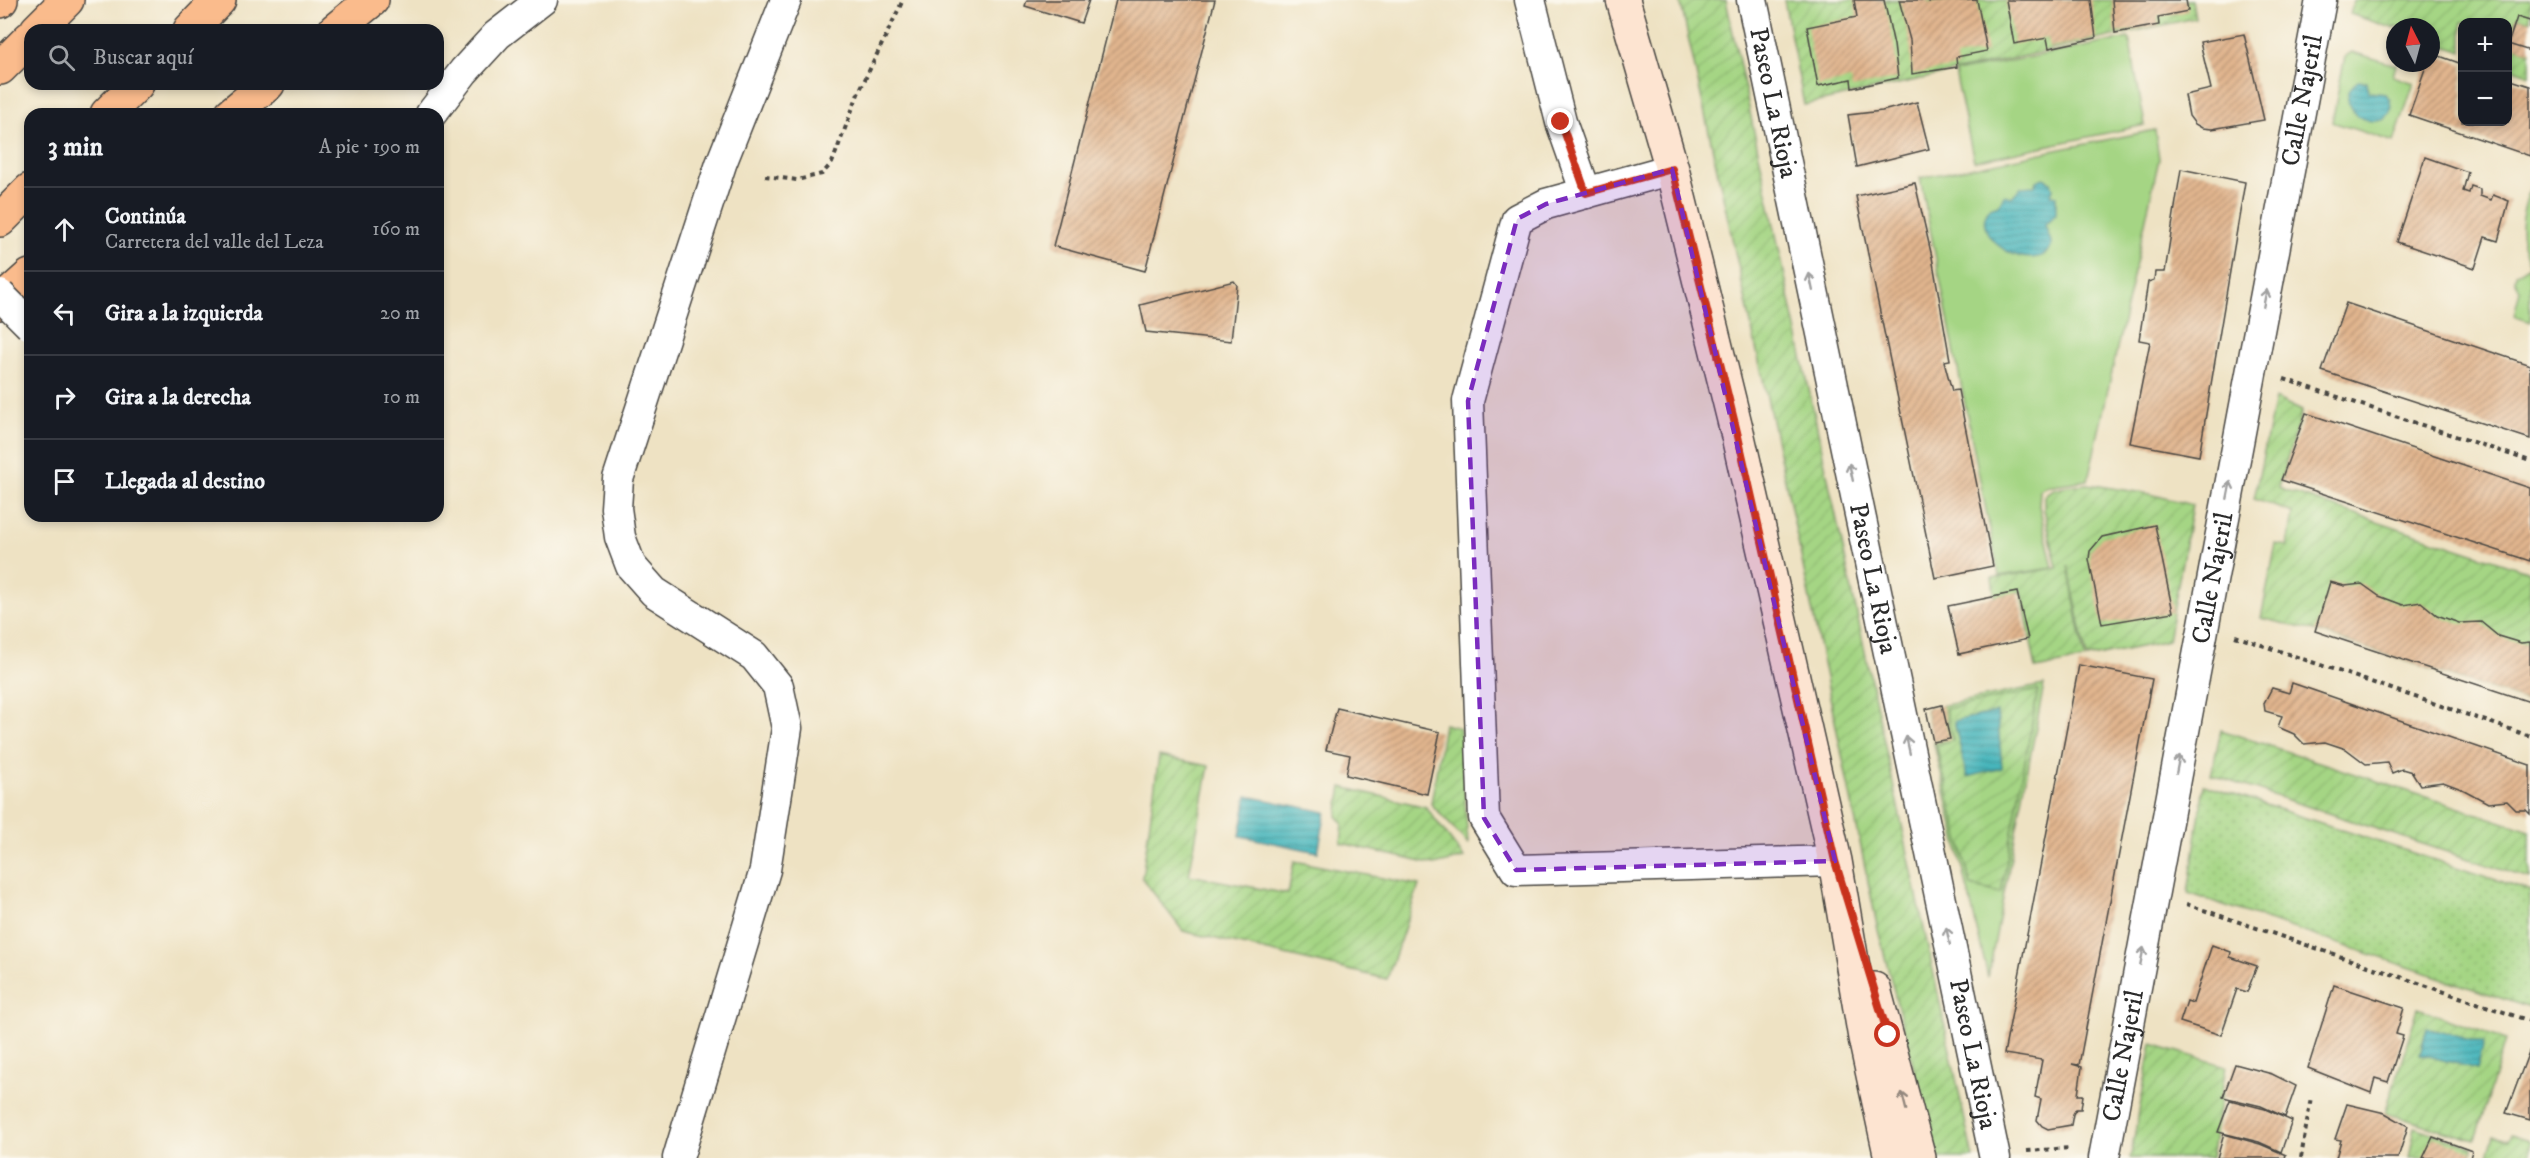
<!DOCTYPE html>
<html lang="es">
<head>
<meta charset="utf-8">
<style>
  body { margin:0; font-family:"IM FELL DW Pica",serif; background:#242831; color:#f1f3f6 }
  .controls { position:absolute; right:18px; top:18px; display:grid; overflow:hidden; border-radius:12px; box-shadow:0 3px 9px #0003 }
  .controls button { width:54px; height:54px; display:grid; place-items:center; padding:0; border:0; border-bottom:2px solid #363941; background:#171b24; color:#f1f3f6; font:30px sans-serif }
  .compass { position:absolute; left:2386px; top:18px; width:54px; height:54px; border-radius:50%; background:#171b24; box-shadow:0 3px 9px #0003; rotate:354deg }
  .stop { position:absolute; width:18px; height:18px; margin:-14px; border:4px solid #c8321e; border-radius:50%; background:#fff }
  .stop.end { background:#c8321e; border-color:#fff; box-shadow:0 2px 6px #0008 }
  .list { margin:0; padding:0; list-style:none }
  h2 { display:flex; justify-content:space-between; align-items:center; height:78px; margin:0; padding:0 24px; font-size:26px }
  h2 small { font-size:20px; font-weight:400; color:#9ea1a6 }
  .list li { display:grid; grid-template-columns:39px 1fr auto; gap:18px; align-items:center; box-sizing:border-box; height:84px; padding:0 24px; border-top:2px solid #363941 }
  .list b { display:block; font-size:22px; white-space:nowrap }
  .list p { margin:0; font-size:20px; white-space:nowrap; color:#9ea1a6 }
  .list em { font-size:20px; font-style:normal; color:#9ea1a6 }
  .icon { flex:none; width:33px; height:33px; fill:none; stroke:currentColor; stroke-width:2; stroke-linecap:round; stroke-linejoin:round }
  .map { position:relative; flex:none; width:2530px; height:1158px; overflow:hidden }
  .search { position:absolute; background:#171b24; box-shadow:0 3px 9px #0003; left:24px; top:24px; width:420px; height:66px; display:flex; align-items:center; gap:15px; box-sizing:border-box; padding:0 21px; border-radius:18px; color:#9ea1a6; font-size:22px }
  .panel { position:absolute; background:#171b24; box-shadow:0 3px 9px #0003; left:24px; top:108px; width:420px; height:414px; border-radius:18px }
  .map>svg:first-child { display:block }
  .grass { fill:url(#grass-dots); stroke:#688058; stroke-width:1.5 }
  .park { fill:#a5d584; stroke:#688058; stroke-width:1.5 }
  .garden { fill:url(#garden-furrows); stroke:#688058; stroke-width:1.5 }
  .water { fill:url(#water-rules); stroke:#387074; stroke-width:1.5 }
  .building { fill:url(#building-hatch) }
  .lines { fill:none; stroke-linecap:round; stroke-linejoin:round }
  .minor-casing { stroke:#484642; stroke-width:33 }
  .secondary-casing { stroke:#484642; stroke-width:36 }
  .motorway-casing { stroke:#484642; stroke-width:36 }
  .path { stroke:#484642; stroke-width:4; stroke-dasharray:4.5 4.5; stroke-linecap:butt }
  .minor { stroke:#fff; stroke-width:30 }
  .secondary { stroke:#fde4d1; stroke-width:33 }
  .motorway { stroke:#fabb8c; stroke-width:33 }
  .minor-bridge-casing { stroke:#484642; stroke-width:33; stroke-linecap:butt }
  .minor-bridge { stroke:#fff; stroke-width:30 }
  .oneway { stroke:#a0a0a0 }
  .oneway2 { stroke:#94887e }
  .route { stroke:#c8321e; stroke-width:8 }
  .marked { fill:#7b2cbf; fill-opacity:0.2; stroke:#7b2cbf; stroke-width:4.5; stroke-dasharray:12 8; stroke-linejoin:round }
  .labels { text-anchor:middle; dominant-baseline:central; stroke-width:6; stroke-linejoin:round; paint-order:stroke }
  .street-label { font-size:26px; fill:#2b2b2b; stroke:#fbf7ec }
</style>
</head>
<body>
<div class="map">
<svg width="2530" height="1158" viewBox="0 0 2530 1158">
  <defs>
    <pattern id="grass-dots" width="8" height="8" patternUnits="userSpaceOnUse" patternTransform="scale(1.5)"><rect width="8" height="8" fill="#a5d584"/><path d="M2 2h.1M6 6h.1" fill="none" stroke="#8eb772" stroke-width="1.8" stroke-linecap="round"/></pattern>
    <pattern id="garden-furrows" width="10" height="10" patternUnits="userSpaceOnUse" patternTransform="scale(1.5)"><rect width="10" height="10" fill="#a5d584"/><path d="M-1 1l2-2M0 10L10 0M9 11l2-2" fill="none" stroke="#8eb772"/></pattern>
    <pattern id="water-rules" width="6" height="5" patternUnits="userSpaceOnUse" patternTransform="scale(1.5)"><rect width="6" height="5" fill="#46b6bc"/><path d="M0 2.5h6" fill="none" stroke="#3b9499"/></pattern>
    <pattern id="building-hatch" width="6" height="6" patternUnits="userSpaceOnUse" patternTransform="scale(1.5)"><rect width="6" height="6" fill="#e1b58e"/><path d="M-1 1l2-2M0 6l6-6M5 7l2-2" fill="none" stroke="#b79374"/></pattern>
  </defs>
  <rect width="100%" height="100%" fill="#fbf7ec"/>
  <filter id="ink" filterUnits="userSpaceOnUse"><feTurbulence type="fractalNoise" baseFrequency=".0167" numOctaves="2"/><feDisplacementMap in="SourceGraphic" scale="12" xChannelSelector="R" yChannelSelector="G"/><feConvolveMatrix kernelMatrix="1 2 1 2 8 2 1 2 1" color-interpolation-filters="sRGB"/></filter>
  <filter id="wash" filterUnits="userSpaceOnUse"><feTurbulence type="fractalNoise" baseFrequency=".008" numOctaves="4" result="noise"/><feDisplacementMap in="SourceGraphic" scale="24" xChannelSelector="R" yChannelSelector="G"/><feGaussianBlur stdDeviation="1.35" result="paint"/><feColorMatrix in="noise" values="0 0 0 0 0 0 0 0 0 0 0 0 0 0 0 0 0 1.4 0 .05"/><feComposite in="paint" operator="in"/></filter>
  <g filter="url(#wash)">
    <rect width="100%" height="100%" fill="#eee2c3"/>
    <path class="grass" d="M2204,785L2530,891V1008L2188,893Z"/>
    <g class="park">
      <path d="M2129,38L2145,125L1974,161L1955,72Z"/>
      <path d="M2352,52L2396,65L2393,76L2414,83L2394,142L2332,122L2345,56Z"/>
      <path d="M2155,130L2159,159L2088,480L2046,486L2040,490L2039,506L2053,568L1999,576L1920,178Z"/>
      <path d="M2530,188V264C2516,235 2520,217 2530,188Z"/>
      <path d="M2530,265V322L2514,316L2520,290L2515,280L2516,274Z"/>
      <path d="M2044,685L1988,977L1926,709Z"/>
    </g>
    <g class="garden">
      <path d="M1680,0H1726L1973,1158H1937L1878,930L1789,498Z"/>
      <path d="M1784,0H2192L2195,18L1804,105Z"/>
      <path d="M2354,0H2530V21L2517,17L2508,43L2530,51V75L2508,67V22H2462V52L2431,41V27H2395V29L2350,14Z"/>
      <path d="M2275,398L2302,411L2278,488L2530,572V702L2315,631L2261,618L2276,544L2288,546L2293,513L2254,499Z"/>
      <path d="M2087,484L2150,494L2192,505L2168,641L2087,658L2068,566L2085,659L2036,669L2022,592L1995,597L1992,578L2057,568L2044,509V496C2053,485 2073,486 2087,484Z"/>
      <path d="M2038,690L2001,893L1971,886L1936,744L1953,740L1945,709Z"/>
      <path d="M1444,724L1460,728L1468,844L1431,804Z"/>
      <path d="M2221,730L2530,831V879L2211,775Z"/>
      <path d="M1159,756L1209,766L1189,875L1288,894L1294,861L1419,885L1387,979L1183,931L1142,878Z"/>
      <path d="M1342,787L1426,807L1464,858L1434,865L1341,843L1343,823L1337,816Z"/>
      <path d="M2418,1008L2505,1040L2475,1140L2385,1113Z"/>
      <path d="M2152,1044L2226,1066L2211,1158H2130Z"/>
      <path d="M2415,1127L2473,1147L2471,1158H2409Z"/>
      <path d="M2511,1134L2530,1140V1158H2487L2494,1135L2508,1139Z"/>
    </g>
    <g class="water">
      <path d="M2358,81L2367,82L2369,92L2385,94L2390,99L2391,111L2385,119C2359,129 2333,99 2358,81Z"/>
      <path d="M2043,178L2051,182L2053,189L2050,195L2056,196V214L2045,225L2052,245C2038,279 1964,238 1990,208L1999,205L2004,195L2012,197L2021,187L2035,186L2037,181Z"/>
      <path d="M1997,712L2002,768L1967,777L1954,721Z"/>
      <path d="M1247,796L1326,812L1318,852L1240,836Z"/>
      <path d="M2427,1027L2484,1043L2477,1069L2420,1054Z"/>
    </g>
    <g id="blocks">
      <g class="building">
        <path d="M1027,0H1089L1081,23L1025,6Z"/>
        <path d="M1116,0H1215L1145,271L1053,246Z"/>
        <path d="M1854,0H1884L1894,45L1898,78L1852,88L1851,79L1818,86L1807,27L1857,17Z"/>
        <path d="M1899,0H1928L1929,2L1977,0L1987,51L1956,57L1957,67L1912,74L1910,40Z"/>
        <path d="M2006,0H2091L2096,38L2049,48L2047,38L2014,44Z"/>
        <path d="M2112,0H2186L2188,11L2158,17L2159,25L2115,33Z"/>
        <path d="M2517,17L2530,21V51L2508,44Z"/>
        <path d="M2244,34L2264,120L2212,129L2202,128L2195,124L2189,116L2185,95L2211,89L2200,42Z"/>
        <path d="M2431,53L2462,64V122H2508V79L2530,86V156L2409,115L2427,63H2431Z"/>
        <path d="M1917,102L1929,149L1857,167L1848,115L1882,111Z"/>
        <path d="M2425,157L2468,172L2463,191L2469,193L2471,186L2480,189V196L2491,200L2493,195L2509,201L2498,241L2485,237L2475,268L2397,242Z"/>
        <path d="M2181,169L2245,182L2199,456L2130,443L2150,342L2139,340L2148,282L2154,280L2155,272H2165Z"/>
        <path d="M1915,183L1932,257L1950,360L1944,361L1952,391L1958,390L1993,566L1935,578L1856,196Z"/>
        <path d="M1234,281L1237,285L1231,341L1146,332L1140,305Z"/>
        <path d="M2346,303L2530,365V439L2322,371Z"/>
        <path d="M2306,413L2530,488V561L2281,480Z"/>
        <path d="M2155,525L2173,612L2102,624L2089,559L2090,551L2102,537Z"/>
        <path d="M2330,582L2345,586L2362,584L2379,596L2403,605L2421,602L2437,615L2459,623L2481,622L2498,636L2521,643L2530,642V702L2315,631Z"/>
        <path d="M2017,592L2028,639L1959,654L1948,606Z"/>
        <path d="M2079,665L2152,679L2079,1065L2072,1064L2082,1067L2078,1095H2083L2081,1109H2076L2073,1114L2071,1125L2048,1129L2042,1126L2037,1120L2041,1099L2035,1097L2042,1060L2004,1054Z"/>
        <path d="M2292,683L2530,765V814L2526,810H2516L2507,801L2488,803L2464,790L2443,782L2420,785L2412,772L2402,769L2392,773L2387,762L2366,764L2346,749L2325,742L2304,744L2294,734L2278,727L2282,716L2265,711L2264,703L2272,688L2289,693Z"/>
        <path d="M1942,705L1950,739L1933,742L1926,709Z"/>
        <path d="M1337,708L1440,732L1427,794L1346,775L1350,755L1326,750Z"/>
        <path d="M2212,945L2231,952L2230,957L2257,966L2247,992L2237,989L2221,1035L2180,1022L2187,1001L2193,1003Z"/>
        <path d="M2334,985L2404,1008L2396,1034L2403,1036L2388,1082L2375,1078L2371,1093L2308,1068Z"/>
        <path d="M2530,1049V1120L2506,1113Z"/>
        <path d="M2235,1064L2272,1074L2296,1086L2285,1117L2261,1106L2223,1097Z"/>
        <path d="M2230,1100L2265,1109L2292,1121L2281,1152L2259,1142L2218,1132Z"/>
        <path d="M2347,1104L2385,1113L2408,1126L2398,1158H2336L2341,1140L2335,1139Z"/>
        <path d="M2224,1134L2260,1144L2286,1155L2285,1158H2217Z"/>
        <path d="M2433,1137L2472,1151L2470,1158H2423Z"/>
      </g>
    </g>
  </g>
  <g filter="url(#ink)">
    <use href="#blocks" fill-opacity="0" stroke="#484642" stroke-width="1.5"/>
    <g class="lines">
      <defs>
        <g id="minor">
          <path d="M1530,0L1561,122L1586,193"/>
          <path id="s1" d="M1752,0L1995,1158"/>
          <path d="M431,114L464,71L497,35L542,0"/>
          <path d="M1672,169L1546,204L1517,219L1468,401L1484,818L1516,870L1835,861"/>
          <path d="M678,1158L765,870L787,728L778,686L754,656L654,592L631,566L620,537L616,508L618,479L721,164L786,0"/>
          <path id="s2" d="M2104,1158L2321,0"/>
        </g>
        <g id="secondary">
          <path d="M1623,0L1672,169L1737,432L1835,861L1865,1038L1891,1158"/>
          <path d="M1874,989L1919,1158"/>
        </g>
        <g id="motorway">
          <path d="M0,1L1,0"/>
          <path d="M37,30L67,0"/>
          <path d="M190,30L219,0"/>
          <path d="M335,30L372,0"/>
          <path d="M0,68L30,38"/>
          <path d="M107,114L137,84"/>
          <path d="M231,114L268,84"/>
          <path d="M0,220L30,190"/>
          <path d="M0,303L30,276"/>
        </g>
      </defs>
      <use href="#minor" class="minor-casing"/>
      <use href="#secondary" class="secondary-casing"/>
      <use href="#motorway" class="motorway-casing"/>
      <g class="path">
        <path d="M765,176L797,180L822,174L832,163L858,94L903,0"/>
        <path d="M2284,379L2530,461"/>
        <path d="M2235,636L2530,736"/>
        <path d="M2186,904L2530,1021"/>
        <path d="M2027,1151L2071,1148"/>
        <path d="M2301,1158L2311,1097"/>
      </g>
      <use href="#minor" class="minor"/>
      <use href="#secondary" class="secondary"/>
      <use href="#motorway" class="motorway"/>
      <defs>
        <path id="minor-bridge" d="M0,295L30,325"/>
      </defs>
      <use href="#minor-bridge" class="minor-bridge-casing"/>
      <use href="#minor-bridge" class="minor-bridge"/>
    </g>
    <defs><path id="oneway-shaft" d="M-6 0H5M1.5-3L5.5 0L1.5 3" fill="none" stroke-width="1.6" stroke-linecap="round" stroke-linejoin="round" transform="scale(1.5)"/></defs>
    <g class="oneway">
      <use href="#oneway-shaft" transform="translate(1811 282) rotate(-102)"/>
      <use href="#oneway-shaft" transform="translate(2265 298) rotate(-79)"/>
      <use href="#oneway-shaft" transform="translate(1851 472) rotate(-102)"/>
      <use href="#oneway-shaft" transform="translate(2229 490) rotate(-79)"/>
      <use href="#oneway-shaft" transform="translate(1908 745) rotate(-102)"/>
      <use href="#oneway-shaft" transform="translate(2178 764) rotate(-79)"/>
      <use href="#oneway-shaft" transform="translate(1948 936) rotate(-102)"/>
      <use href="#oneway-shaft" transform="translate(2142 956) rotate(-79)"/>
    </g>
    <use class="oneway2" href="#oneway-shaft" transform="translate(1904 1101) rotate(-104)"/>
  </g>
  <g class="lines" filter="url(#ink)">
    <path class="route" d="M1561,122L1586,193L1672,169L1737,432L1835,861L1888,1035"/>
  </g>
  <path class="marked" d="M1672,169L1835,861L1516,870L1484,818L1468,401L1517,219L1546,204Z"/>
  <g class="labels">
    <g class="street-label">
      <text stroke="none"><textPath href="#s2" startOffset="1076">Calle Najeril</textPath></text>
      <text stroke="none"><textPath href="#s1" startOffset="105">Paseo La Rioja</textPath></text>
      <text stroke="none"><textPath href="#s1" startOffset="591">Paseo La Rioja</textPath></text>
      <text stroke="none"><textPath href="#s2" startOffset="590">Calle Najeril</textPath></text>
      <text stroke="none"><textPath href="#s1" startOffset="1077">Paseo La Rioja</textPath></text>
      <text stroke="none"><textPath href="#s2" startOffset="104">Calle Najeril</textPath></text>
    </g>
  </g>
</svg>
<div class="controls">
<button>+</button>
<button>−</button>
</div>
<svg class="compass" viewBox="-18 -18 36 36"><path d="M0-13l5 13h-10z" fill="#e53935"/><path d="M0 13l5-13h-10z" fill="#9ea1a6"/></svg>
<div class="stop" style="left:1888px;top:1035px"></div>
<div class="stop end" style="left:1561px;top:122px"></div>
<div class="search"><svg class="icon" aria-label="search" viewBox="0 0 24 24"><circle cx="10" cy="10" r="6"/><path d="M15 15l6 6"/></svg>Buscar aquí</div>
<section class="panel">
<h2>3 min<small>A pie · 190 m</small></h2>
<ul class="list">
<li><svg class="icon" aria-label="ahead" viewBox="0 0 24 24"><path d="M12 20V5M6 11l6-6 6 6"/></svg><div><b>Continúa</b><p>Carretera del valle del Leza</p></div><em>160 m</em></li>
<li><svg class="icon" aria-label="left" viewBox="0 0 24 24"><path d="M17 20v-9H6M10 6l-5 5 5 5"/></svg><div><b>Gira a la izquierda</b></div><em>20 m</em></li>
<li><svg class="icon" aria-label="right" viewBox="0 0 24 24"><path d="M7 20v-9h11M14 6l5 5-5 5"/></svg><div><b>Gira a la derecha</b></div><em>10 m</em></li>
<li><svg class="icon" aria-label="arrive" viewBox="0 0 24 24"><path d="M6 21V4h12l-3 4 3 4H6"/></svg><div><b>Llegada al destino</b></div></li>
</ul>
</section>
</div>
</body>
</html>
